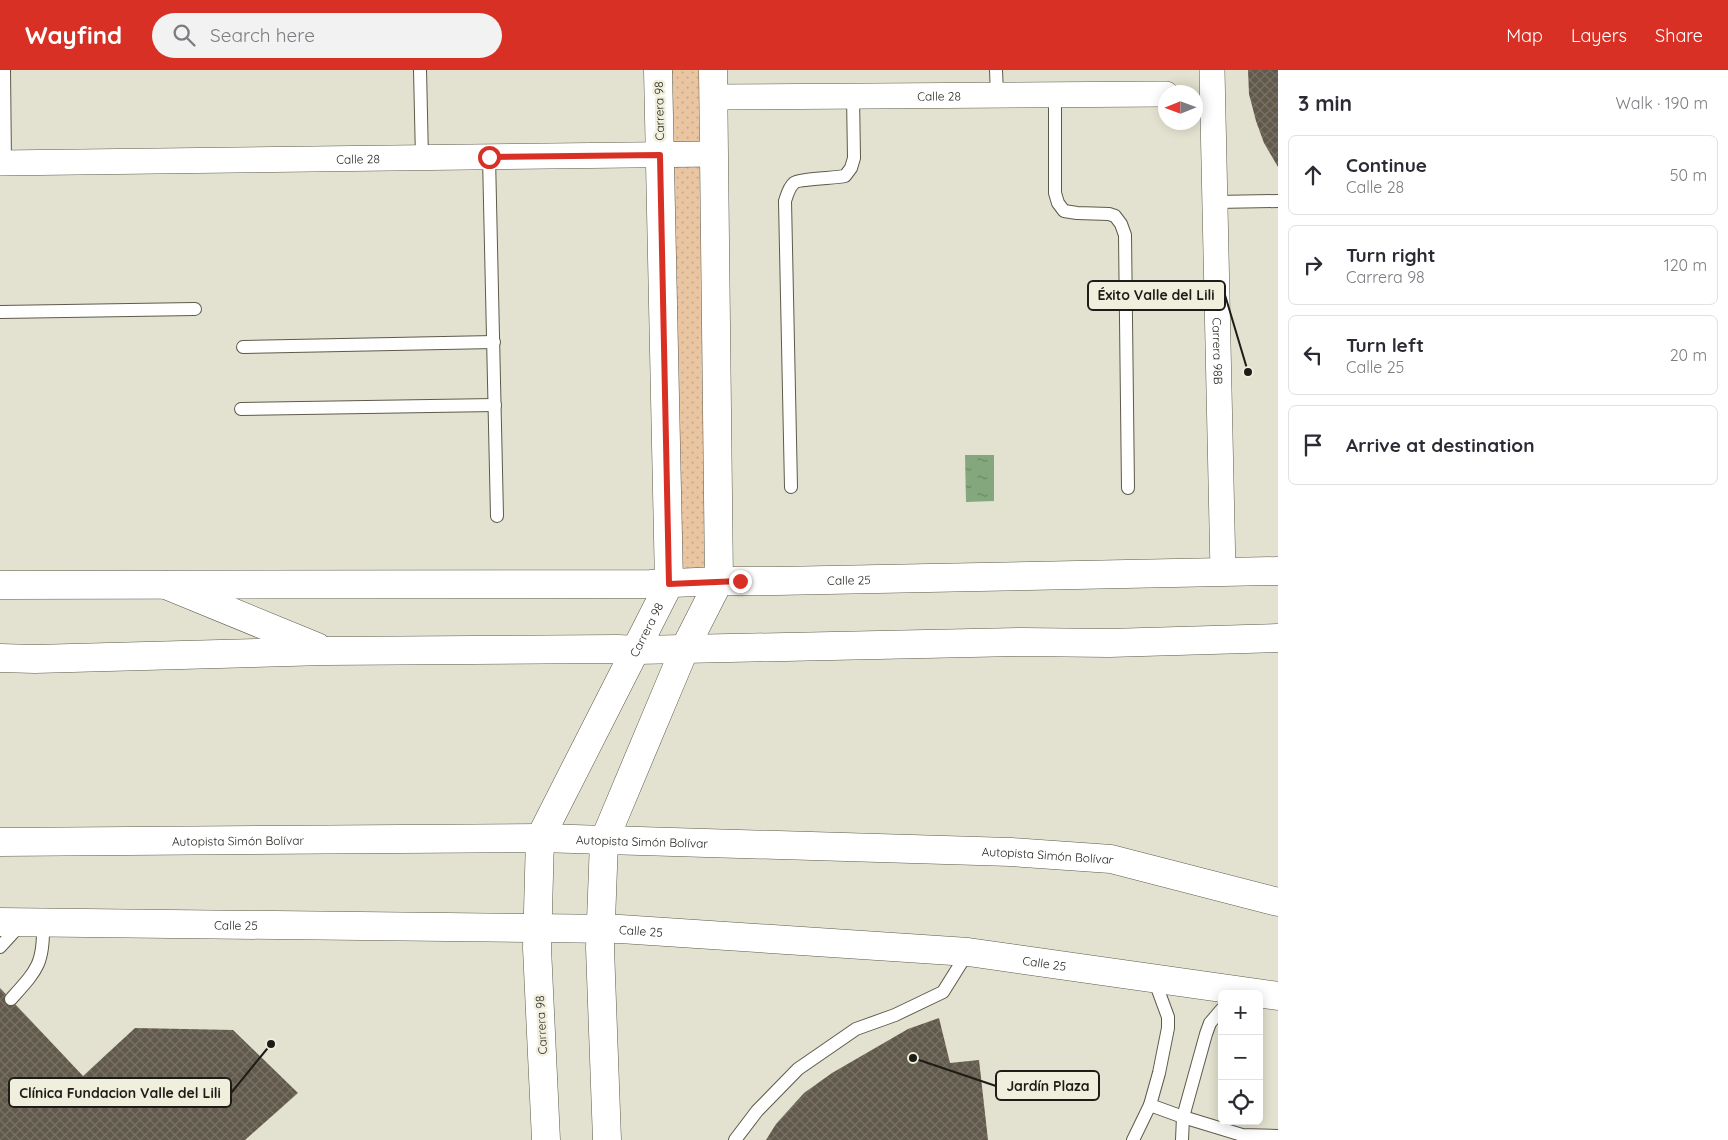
<!DOCTYPE html>
<html lang="en">
<head>
<meta charset="utf-8">
<style>
  body { margin:0; font-family:Quicksand,sans-serif; background:#f2f2f3; color:#2b2b33 }
  .controls { position:absolute; right:15px; bottom:15px; display:grid; overflow:hidden; border-radius:8px; box-shadow:0 2px 12px #0003 }
  .controls button { width:45px; height:45px; display:grid; place-items:center; padding:0; border:0; border-bottom:1px solid #e1e1e2; background:#fff; color:#2b2b33; font:25px sans-serif }
  .compass { position:absolute; left:1158px; top:15px; width:45px; height:45px; border-radius:50%; background:#fff; box-shadow:0 2px 12px #0003; rotate:269deg }
  .stop { position:absolute; width:15px; height:15px; margin:-11px; border:4px solid #d93025; border-radius:50%; background:#fff }
  .stop.end { background:#d93025; border-color:#fff; box-shadow:0 1px 5px #0008 }
  .list { margin:0; padding:0; list-style:none }
  h2 { display:flex; justify-content:space-between; align-items:center; height:65px; margin:0; padding:0 20px; font-size:21px }
  h2 small { font-size:16px; font-weight:400; color:#7c7c81 }
  .list li { display:grid; grid-template-columns:32px 1fr auto; gap:15px; align-items:center; box-sizing:border-box; height:80px; margin:0 10px 10px; padding:0 10px; border:1px solid #e1e1e2; border-radius:8px }
  .list b { display:block; font-size:19px; white-space:nowrap }
  .list p { margin:0; font-size:16px; white-space:nowrap; color:#7c7c81 }
  .list em { font-size:16px; font-style:normal; color:#7c7c81 }
  .icon { flex:none; width:28px; height:28px; fill:none; stroke:currentColor; stroke-width:2; stroke-linecap:round; stroke-linejoin:round }
  .map { position:relative; flex:none; width:1278px; height:1070px; overflow:hidden }
  header { display:flex; align-items:center; gap:30px; box-sizing:border-box; height:70px; padding:0 25px; background:#d93025; color:#fff }
  header strong { font-size:24px }
  nav { display:flex; gap:28px; margin-inline-start:auto; font-size:18px }
  .search { width:350px; height:45px; background:#f2f2f3; display:flex; align-items:center; gap:12px; box-sizing:border-box; padding:0 18px; border-radius:28px; color:#7c7c81; font-size:19px }
  main { display:flex }
  aside { flex:1; background:#fff }
  .map>svg:first-child { display:block }
  .grass { fill:url(#grass-dots) }
  .water { fill:url(#water-ripples) }
  .building { fill:url(#building-cross-hatch) }
  .lines { fill:none; stroke-linecap:round; stroke-linejoin:round }
  .lane-casing { stroke:#5c5b4b; stroke-width:14 }
  .street-casing { stroke:#5c5b4b; stroke-width:26 }
  .secondary-casing { stroke:#5c5b4b; stroke-width:29 }
  .highway-casing { stroke:#5c5b4b; stroke-width:29 }
  .lane { stroke:#fff; stroke-width:12 }
  .street { stroke:#fff; stroke-width:25 }
  .secondary { stroke:#fff; stroke-width:28 }
  .highway { stroke:#fff; stroke-width:28 }
  .route { stroke:#d93025; stroke-width:6 }
  .labels { text-anchor:middle; dominant-baseline:central; stroke-width:5; stroke-linejoin:round; paint-order:stroke }
  .street-label { font-size:12px; fill:#1d1c16; stroke:#f0eedc }
  .leader { fill:none; stroke:#1d1c16; stroke-width:2 }
  .callout-dot { fill:#1d1c16; stroke:#f0eedc; stroke-width:2 }
  .callout { fill:#f0eedc; stroke:#1d1c16; stroke-width:2 }
  .callout-label { font-size:14px; text-anchor:middle; font-weight:bold; fill:#1d1c16 }
</style>
</head>
<body>
<header>
<strong>Wayfind</strong>
<div class="search"><svg class="icon" aria-label="search" viewBox="0 0 24 24"><circle cx="10" cy="10" r="6"/><path d="M15 15l6 6"/></svg>Search here</div>
<nav><a>Map</a><a>Layers</a><a>Share</a></nav>
</header>
<main>
<div class="map">
<svg width="1278" height="1070" viewBox="0 0 1278 1070">
  <defs>
    <pattern id="grass-dots" width="8" height="8" patternUnits="userSpaceOnUse" patternTransform="scale(1.25)"><rect width="8" height="8" fill="#eac5a2"/><path d="M2 2h.1M6 6h.1" fill="none" stroke="#c8a98b" stroke-width="1.8" stroke-linecap="round"/></pattern>
    <pattern id="water-ripples" width="26" height="14" patternUnits="userSpaceOnUse" patternTransform="scale(1.25)"><rect width="26" height="14" fill="#85a77d"/><path d="M2 4q2-2 4 0t4 0M15 11q2-2 4 0t4 0" fill="none" stroke="#6c8765"/></pattern>
    <pattern id="building-cross-hatch" width="8" height="8" patternUnits="userSpaceOnUse" patternTransform="scale(1.25)"><rect width="8" height="8" fill="#61594b"/><path d="M0 0l8 8M0 8l8-8" fill="none" stroke="#787266"/></pattern>
  </defs>
  <rect width="100%" height="100%" fill="#e3e1cf"/>
  <path class="grass" d="M658,0H713L719,511L669,514Z"/>
  <path class="water" d="M965,385H994V431L966,432Z"/>
  <g class="building">
    <path d="M1248,0H1278V97L1264,73L1256,51L1249,24Z"/>
    <path d="M0,918L83,1006L135,958L233,960L298,1023L245,1070H0Z"/>
    <path d="M939,948L950,993L979,990L988,1070H766L776,1054L804,1023L832,1003L908,959Z"/>
  </g>
  <g class="lines">
    <defs>
      <g id="lane">
        <path d="M4,0L5,93"/>
        <path d="M420,0L422,88"/>
        <path d="M996,0L997,25"/>
        <path d="M1055,25V123L1058,133L1064,141L1077,143L1109,144L1115,146L1121,154L1125,165L1128,418"/>
        <path d="M489,87L497,446"/>
        <path d="M1215,132L1278,131"/>
        <path d="M0,242L195,239"/>
        <path d="M243,277L494,272"/>
        <path d="M241,339L495,335"/>
        <path d="M791,417L785,131C787,125 789,117 794,113C798,109 835,108 845,106L851,98L854,88L853,26"/>
        <path d="M0,877L22,853"/>
        <path d="M11,929C37,900 44,894 43,854"/>
        <path d="M1150,1035L1183,1047L1242,1065L1278,1066"/>
        <path d="M735,1070L757,1041L798,999L856,959L895,945L943,922L968,882"/>
        <path d="M1133,1070L1150,1035L1159,1003L1168,958V947L1154,909"/>
        <path d="M1182,1070L1183,1047L1206,964L1210,953L1222,939"/>
      </g>
      <g id="street">
        <path id="s1" d="M1212,0L1223,502"/>
        <path id="s2" d="M713,27L1166,24"/>
        <path id="s3" d="M0,93L714,84"/>
      </g>
      <g id="secondary">
        <path id="s4" d="M0,515L650,514L719,511H777L1278,501"/>
        <path id="s5" d="M0,852L620,859L968,882L1278,926"/>
        <path id="s6" d="M546,1070L537,878L540,768L669,514L658,0"/>
        <path d="M607,1070L600,878L604,771L685,578L719,511L713,0"/>
      </g>
      <g id="highway">
        <path d="M166,515L317,577"/>
        <path d="M0,588L35,589L325,581L618,579L637,580L1022,572L1109,573L1278,568"/>
        <path id="s7" d="M0,772L540,768L1011,782L1111,789L1278,832"/>
      </g>
    </defs>
    <use href="#lane" class="lane-casing"/>
    <use href="#street" class="street-casing"/>
    <use href="#secondary" class="secondary-casing"/>
    <use href="#highway" class="highway-casing"/>
    <use href="#lane" class="lane"/>
    <use href="#street" class="street"/>
    <use href="#secondary" class="secondary"/>
    <use href="#highway" class="highway"/>
  </g>
  <g class="lines">
    <path class="route" d="M489,87L660,85L669,514L740,511"/>
  </g>
  <g class="labels">
    <g class="street-label">
      <text stroke="none"><textPath href="#s2" startOffset="226">Calle 28</textPath></text>
      <text transform="translate(659 41) rotate(-91)">Carrera 98</text>
      <text stroke="none"><textPath href="#s3" startOffset="358">Calle 28</textPath></text>
      <text stroke="none"><textPath href="#s1" startOffset="281">Carrera 98B</textPath></text>
      <text stroke="none"><textPath href="#s4" startOffset="849">Calle 25</textPath></text>
      <text stroke="none"><textPath href="#s6" startOffset="536">Carrera 98</textPath></text>
      <text stroke="none"><textPath href="#s7" startOffset="238">Autopista Simón Bolívar</textPath></text>
      <text stroke="none"><textPath href="#s7" startOffset="642">Autopista Simón Bolívar</textPath></text>
      <text stroke="none"><textPath href="#s7" startOffset="1048">Autopista Simón Bolívar</textPath></text>
      <text stroke="none"><textPath href="#s5" startOffset="236">Calle 25</textPath></text>
      <text stroke="none"><textPath href="#s5" startOffset="641">Calle 25</textPath></text>
      <text stroke="none"><textPath href="#s5" startOffset="1046">Calle 25</textPath></text>
      <text transform="translate(541 955) rotate(-93)">Carrera 98</text>
    </g>
  </g>
  <path class="leader" d="M1248 302L1225 225M913 988L996 1016M271 974L231 1023"/>
  <g class="callout-dot">
    <circle cx="1248" cy="302" r="5"/>
    <circle cx="913" cy="988" r="5"/>
    <circle cx="271" cy="974" r="5"/>
  </g>
  <g class="callout">
    <rect x="1088" y="211" width="137" height="29" rx="5"/>
    <rect x="996" y="1001" width="103" height="29" rx="5"/>
    <rect x="9" y="1008" width="222" height="29" rx="5"/>
  </g>
  <g class="callout-label">
    <text x="1156" y="230">Éxito Valle del Lili</text>
    <text x="1048" y="1021">Jardín Plaza</text>
    <text x="120" y="1028">Clínica Fundacion Valle del Lili</text>
  </g>
</svg>
<div class="controls">
<button>+</button>
<button>−</button>
<button><svg class="icon" aria-label="locate" viewBox="0 0 24 24"><circle cx="12" cy="12" r="6"/><path d="M12 2v4M12 18v4M2 12h4M18 12h4"/></svg></button>
</div>
<svg class="compass" viewBox="-18 -18 36 36"><path d="M0-13l5 13h-10z" fill="#e53935"/><path d="M0 13l5-13h-10z" fill="#7c7c81"/></svg>
<div class="stop" style="left:489px;top:87px"></div>
<div class="stop end" style="left:740px;top:511px"></div>
</div>
<aside>
<h2>3 min<small>Walk · 190 m</small></h2>
<ul class="list">
<li><svg class="icon" aria-label="ahead" viewBox="0 0 24 24"><path d="M12 20V5M6 11l6-6 6 6"/></svg><div><b>Continue</b><p>Calle 28</p></div><em>50 m</em></li>
<li><svg class="icon" aria-label="right" viewBox="0 0 24 24"><path d="M7 20v-9h11M14 6l5 5-5 5"/></svg><div><b>Turn right</b><p>Carrera 98</p></div><em>120 m</em></li>
<li><svg class="icon" aria-label="left" viewBox="0 0 24 24"><path d="M17 20v-9H6M10 6l-5 5 5 5"/></svg><div><b>Turn left</b><p>Calle 25</p></div><em>20 m</em></li>
<li><svg class="icon" aria-label="arrive" viewBox="0 0 24 24"><path d="M6 21V4h12l-3 4 3 4H6"/></svg><div><b>Arrive at destination</b></div></li>
</ul>
</aside>
</main>
</body>
</html>
